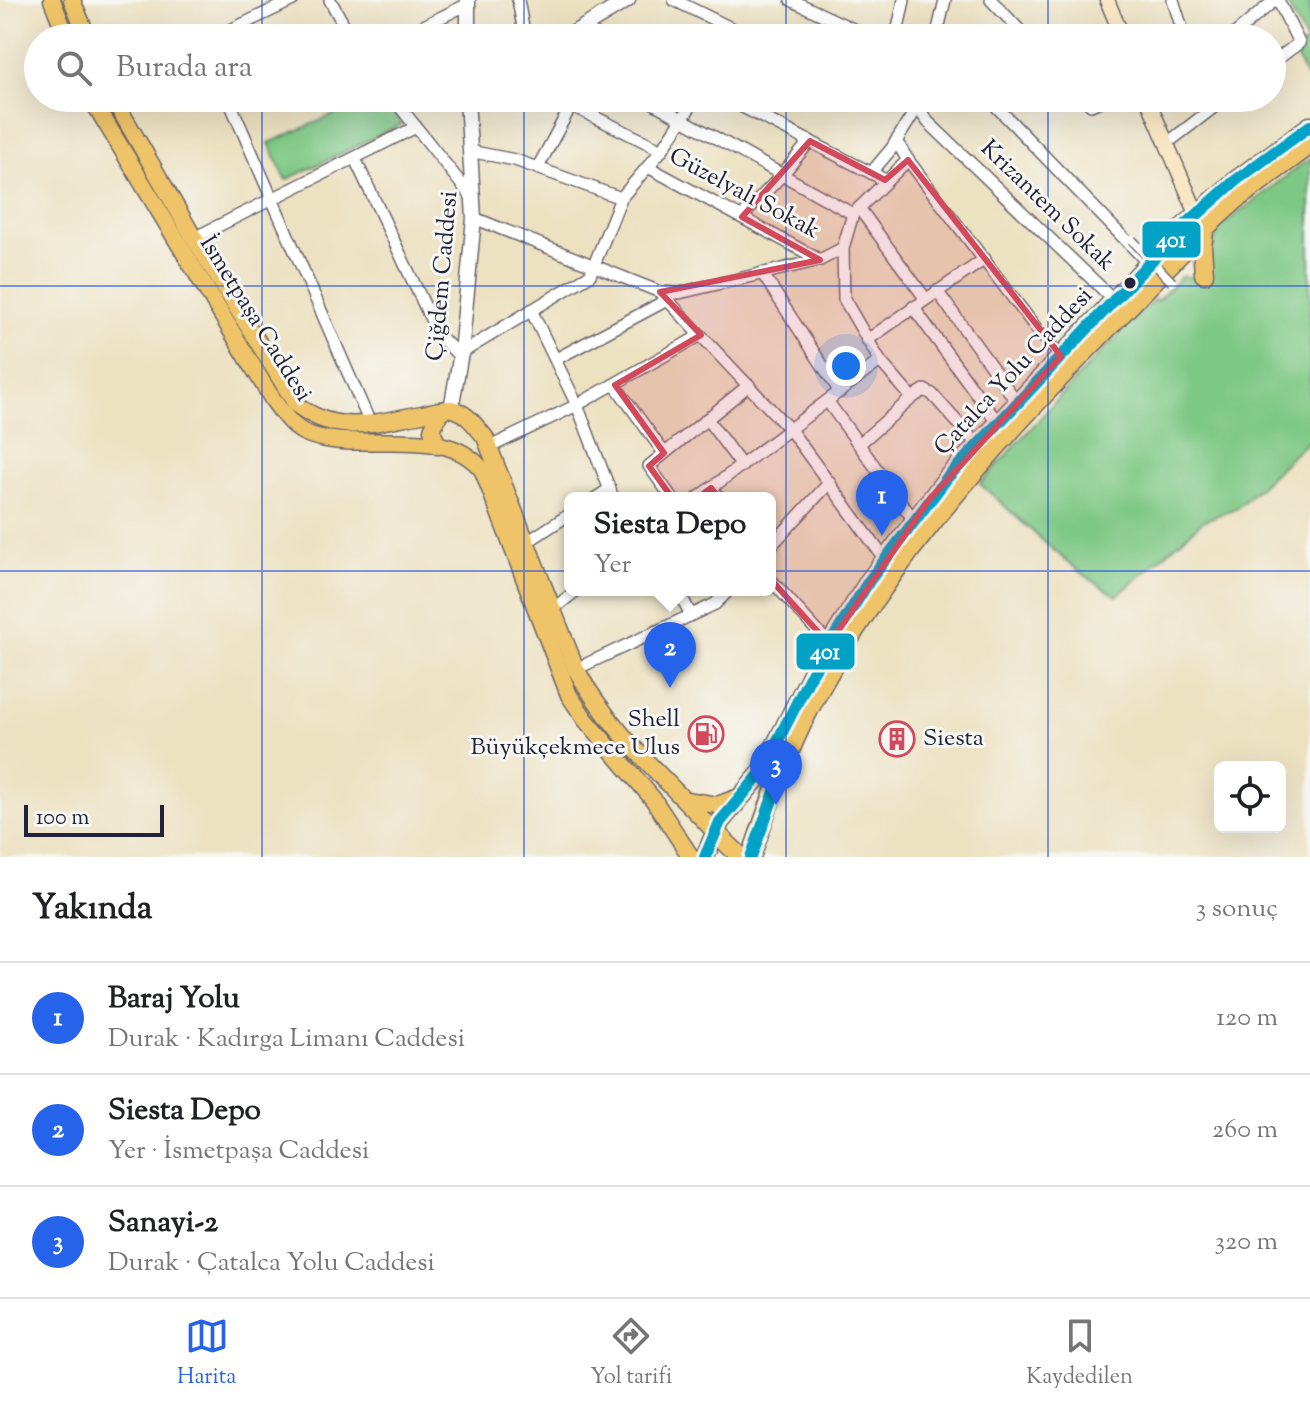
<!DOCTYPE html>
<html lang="tr">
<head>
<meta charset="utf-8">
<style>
  body { margin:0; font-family:"Sorts Mill Goudy",serif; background:#f6f6f6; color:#202124 }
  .controls { position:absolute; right:24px; bottom:24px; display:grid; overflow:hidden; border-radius:12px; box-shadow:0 8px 32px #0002 }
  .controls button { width:72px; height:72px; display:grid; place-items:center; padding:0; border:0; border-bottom:2px solid #e0e0e0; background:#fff; color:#202124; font:40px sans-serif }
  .scale { position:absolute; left:24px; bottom:20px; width:140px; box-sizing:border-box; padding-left:8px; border:4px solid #22223b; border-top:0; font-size:22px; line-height:28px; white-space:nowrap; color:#22223b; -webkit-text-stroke:6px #f6f6f2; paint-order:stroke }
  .you { position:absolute; left:846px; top:366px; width:28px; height:28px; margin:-20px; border:6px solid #fff; border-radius:50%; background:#1a73e8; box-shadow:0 0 0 12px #1a73e833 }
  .badge { display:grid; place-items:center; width:52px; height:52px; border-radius:50%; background:#2563eb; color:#fff; font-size:26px; font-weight:700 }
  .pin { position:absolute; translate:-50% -66px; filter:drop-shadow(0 2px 4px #0008) }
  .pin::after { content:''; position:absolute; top:42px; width:28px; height:24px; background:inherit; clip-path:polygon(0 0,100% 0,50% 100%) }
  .popup { position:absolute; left:564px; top:492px; width:212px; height:104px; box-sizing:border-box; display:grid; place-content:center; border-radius:12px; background:#fff; filter:drop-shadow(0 2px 6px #0005); font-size:26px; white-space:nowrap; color:#757577 }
  .popup b { font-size:30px; color:#202124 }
  .popup::after { content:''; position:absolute; left:50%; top:100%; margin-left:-16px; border:16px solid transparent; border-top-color:#fff }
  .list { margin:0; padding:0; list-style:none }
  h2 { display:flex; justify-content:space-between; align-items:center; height:104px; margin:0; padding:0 32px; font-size:34px }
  h2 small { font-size:26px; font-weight:400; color:#757577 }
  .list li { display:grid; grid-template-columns:52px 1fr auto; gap:24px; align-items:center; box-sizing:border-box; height:112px; padding:0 32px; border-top:2px solid #e0e0e0 }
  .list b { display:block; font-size:30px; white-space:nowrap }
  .list p { margin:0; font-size:26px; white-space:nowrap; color:#757577 }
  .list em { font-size:26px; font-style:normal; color:#757577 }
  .icon { flex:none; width:44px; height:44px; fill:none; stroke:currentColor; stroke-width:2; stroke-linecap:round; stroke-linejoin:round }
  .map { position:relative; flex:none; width:1310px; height:857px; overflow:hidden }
  .search { position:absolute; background:#fff; box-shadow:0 8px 32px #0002; left:24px; right:24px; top:24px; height:88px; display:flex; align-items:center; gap:20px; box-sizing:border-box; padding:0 28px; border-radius:44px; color:#757577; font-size:30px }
  .sheet { height:440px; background:#fff }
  nav { display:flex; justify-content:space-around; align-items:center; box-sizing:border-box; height:112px; border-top:2px solid #e0e0e0; background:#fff; font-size:22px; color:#757577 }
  nav a { display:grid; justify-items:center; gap:4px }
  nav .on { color:#2563eb }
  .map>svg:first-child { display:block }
  .green { fill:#7ec885; stroke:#507560; stroke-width:2 }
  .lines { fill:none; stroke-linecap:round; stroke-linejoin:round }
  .minor-casing { stroke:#69656a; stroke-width:14 }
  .tertiary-casing { stroke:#69656a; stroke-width:17 }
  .secondary-casing { stroke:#69656a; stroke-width:17 }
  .primary-casing { stroke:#69656a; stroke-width:19 }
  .trunk-casing { stroke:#69656a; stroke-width:21 }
  .minor { stroke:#fff; stroke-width:11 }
  .tertiary { stroke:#fff; stroke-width:14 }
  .secondary { stroke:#f9e7c3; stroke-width:14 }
  .primary { stroke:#efc469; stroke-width:16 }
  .trunk { stroke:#efc469; stroke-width:18 }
  .pedestrian-bridge-casing { stroke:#69656a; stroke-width:11; stroke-linecap:butt }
  .pedestrian-bridge { stroke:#fff; stroke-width:8 }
  .bus-1-casing { stroke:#f6f6f2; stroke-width:18 }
  .bus-1 { stroke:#02a2c7; stroke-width:12 }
  .marked { fill:#d1495b; fill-opacity:0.2; stroke:#d1495b; stroke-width:6; stroke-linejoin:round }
  .grid { fill:none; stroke:#1d4ed8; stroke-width:2; stroke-opacity:0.55 }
  .bus-dot { fill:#22223b; stroke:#f6f6f2; stroke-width:3 }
  .labels { text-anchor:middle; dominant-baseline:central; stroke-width:6; stroke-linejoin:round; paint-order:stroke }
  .street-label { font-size:24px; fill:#22223b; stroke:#f6f6f2 }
  .poi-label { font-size:24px; fill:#22223b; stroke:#f6f6f2; text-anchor:end }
  .line-badge { stroke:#f6f6f2; stroke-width:3 }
  .badge-label { font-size:22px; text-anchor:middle; font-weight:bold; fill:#fff }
</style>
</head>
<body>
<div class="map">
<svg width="1310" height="857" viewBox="0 0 1310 857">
  <rect width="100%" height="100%" fill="#f6f6f2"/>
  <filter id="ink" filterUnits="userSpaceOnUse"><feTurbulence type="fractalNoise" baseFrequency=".0125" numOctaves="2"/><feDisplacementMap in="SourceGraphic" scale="16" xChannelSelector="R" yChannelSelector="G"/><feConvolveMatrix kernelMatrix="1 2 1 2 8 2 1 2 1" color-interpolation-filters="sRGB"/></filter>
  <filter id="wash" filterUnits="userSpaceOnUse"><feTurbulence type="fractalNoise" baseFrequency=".006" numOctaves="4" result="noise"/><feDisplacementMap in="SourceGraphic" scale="32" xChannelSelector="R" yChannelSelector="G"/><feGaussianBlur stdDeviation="1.8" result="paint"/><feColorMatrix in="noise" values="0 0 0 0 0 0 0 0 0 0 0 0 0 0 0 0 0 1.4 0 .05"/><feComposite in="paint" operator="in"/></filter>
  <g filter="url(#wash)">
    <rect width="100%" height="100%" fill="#ece1c1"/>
    <g class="green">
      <path d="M1285,0H1310V85L1294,52L1307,42Z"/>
      <path d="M372,98H384L402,124L286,180L269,143Z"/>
      <path d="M1310,158V439L1238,507L1203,521L1117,596C1067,568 1024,522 980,484L1090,364L1154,299L1157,301L1182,276L1197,278L1211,252L1220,227Z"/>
    </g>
  </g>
  <g filter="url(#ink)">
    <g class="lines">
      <defs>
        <g id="minor">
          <path d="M330,0L351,38"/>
          <path d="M518,0L525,38"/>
          <path d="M674,0L751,38"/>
          <path d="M791,0L872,38"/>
          <path d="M991,0L1027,38"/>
          <path d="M1173,0L1185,38"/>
          <path d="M582,28L602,38"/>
          <path d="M214,38L293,0"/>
          <path d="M399,38L464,6"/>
          <path d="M896,38L904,0"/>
          <path d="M936,38L945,0"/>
          <path d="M1230,38L1275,0"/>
          <path d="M1272,63L1299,43L1278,0"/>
          <path d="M228,98L370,423"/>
          <path d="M393,98L474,200"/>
          <path d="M556,98L662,150"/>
          <path d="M644,98L853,214"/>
          <path d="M725,98L885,180"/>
          <path d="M872,98L887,106L896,98"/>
          <path d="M988,98L1149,264"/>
          <path d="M1084,98L1091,105L1107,98"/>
          <path d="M918,108L928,122L1114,300"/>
          <path d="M896,141L908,160L1042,336L1061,356"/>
          <path d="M1166,144L1226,98"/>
          <path d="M469,151L515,160L621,198"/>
          <path d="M355,159L438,334L460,357"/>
          <path d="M908,160L853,214L843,248L844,299L880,361L912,398L924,390L932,394L977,444"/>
          <path d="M538,167L571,106"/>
          <path d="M648,167L820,260"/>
          <path d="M871,173L892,148L923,98"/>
          <path d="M859,208L925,298"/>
          <path d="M742,217L782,175L810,141"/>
          <path d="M474,218L660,292L791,431L884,558"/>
          <path d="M194,238L416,127"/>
          <path d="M762,273L840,392"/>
          <path d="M937,291L1017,402"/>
          <path d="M660,292L679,293L820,260L843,248"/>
          <path d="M913,307L998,423"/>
          <path d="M531,310L577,405L613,498"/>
          <path d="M867,340L985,259"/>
          <path d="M461,353L590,275L621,198L662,150L696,98"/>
          <path d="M556,359L669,299"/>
          <path d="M615,385L664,453"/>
          <path d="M828,402L913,519"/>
          <path d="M707,419L742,466"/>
          <path d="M859,444L912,398"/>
          <path d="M490,447L577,405L701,335"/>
          <path d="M711,488L719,498"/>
          <path d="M596,498L610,489"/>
          <path d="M672,498L649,466L749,385"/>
          <path d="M698,498L880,361"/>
          <path d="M527,542L570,514"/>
          <path d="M770,547L830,482"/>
          <path d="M770,579L829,644"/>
          <path d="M678,590L691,615"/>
          <path d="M553,609L577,590"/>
          <path d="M576,669L715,604L729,590"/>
        </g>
        <g id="tertiary">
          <path d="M468,38V0"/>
          <path d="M565,38L628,0"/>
          <path d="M451,409L461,353L474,218L467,98"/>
        </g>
        <g id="secondary">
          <path d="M1107,0L1123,38"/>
          <path d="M1147,98L1197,214"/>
        </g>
        <g id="primary">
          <path d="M52,0L67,38"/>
          <path d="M72,0L88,38"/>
          <path d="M91,98L273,400C282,412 290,425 303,432C355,457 445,419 483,471L569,695L585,719L653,799L691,857"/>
          <path d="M113,98L194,238L296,404C337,437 375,422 422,414C431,412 443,408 452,409C467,412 476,427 485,437L576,669C610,732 666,779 714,831"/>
          <path d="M438,446L432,430L441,410"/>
          <path d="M686,800L717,805L742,796"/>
        </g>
        <g id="trunk">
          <path d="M1204,274L1202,246L1205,226"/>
          <path d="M714,831L741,857"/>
          <path d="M705,857L720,822L762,772L812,673L869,581L947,478L1181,229L1235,181L1310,126"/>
          <path d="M751,857C768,807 785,757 809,710C905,522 1062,378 1206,227L1237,199L1310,145"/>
        </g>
      </defs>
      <use href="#minor" class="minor-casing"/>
      <use href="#tertiary" class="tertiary-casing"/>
      <use href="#secondary" class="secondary-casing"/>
      <use href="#primary" class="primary-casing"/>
      <use href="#trunk" class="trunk-casing"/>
      <use href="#minor" class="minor"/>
      <use href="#tertiary" class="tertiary"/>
      <use href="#secondary" class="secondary"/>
      <use href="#primary" class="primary"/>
      <use href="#trunk" class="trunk"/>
      <defs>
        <path id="pedestrian-bridge" d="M1132,240L1172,282"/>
      </defs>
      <use href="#pedestrian-bridge" class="pedestrian-bridge-casing"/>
      <use href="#pedestrian-bridge" class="pedestrian-bridge"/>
      <defs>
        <g id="bus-1">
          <path d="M705,857L720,822L762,772L812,673L869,581L947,478L1181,229L1235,181L1310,126"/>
          <path d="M751,857L787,759"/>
        </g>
      </defs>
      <use href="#bus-1" class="bus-1-casing"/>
      <use href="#bus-1" class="bus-1"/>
    </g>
  </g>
  <path class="marked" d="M810,141L885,180L908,160L1061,356L929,500L829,644L756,563L764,553L711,488L681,510L649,466L664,453L615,385L701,335L660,292L820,260L742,217Z"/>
  <path class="grid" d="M262,0V38M524,0V38M786,0V38M1048,0V38M262,98V857M524,98V857M786,98V857M1048,98V857M0,286H1310M0,571H1310"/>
  <defs>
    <symbol id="fuel-ring" viewBox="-11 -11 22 22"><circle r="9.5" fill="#f6f6f2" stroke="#d1495b" stroke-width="1.5"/><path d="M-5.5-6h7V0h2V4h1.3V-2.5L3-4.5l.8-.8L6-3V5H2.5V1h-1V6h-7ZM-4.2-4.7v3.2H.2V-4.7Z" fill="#d1495b"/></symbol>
    <symbol id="building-ring" viewBox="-11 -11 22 22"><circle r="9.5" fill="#f6f6f2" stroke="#d1495b" stroke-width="1.5"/><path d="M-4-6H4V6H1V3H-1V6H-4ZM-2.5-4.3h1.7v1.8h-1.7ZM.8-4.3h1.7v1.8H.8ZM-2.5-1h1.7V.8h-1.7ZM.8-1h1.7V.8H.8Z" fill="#d1495b"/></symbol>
  </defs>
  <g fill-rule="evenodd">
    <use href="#fuel-ring" x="686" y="714" width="40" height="40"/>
    <use href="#building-ring" x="877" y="719" width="40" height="40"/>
  </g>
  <circle class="bus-dot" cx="1130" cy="283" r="7"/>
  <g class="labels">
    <g class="street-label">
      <text transform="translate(744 194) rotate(28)">Güzelyalı Sokak</text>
      <text transform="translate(1047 206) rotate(44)">Krizantem Sokak</text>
      <text transform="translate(443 276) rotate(-85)">Çiğdem Caddesi</text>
      <text transform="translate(255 319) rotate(58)">İsmetpaşa Caddesi</text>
      <text transform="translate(1014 372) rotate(-47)">Çatalca Yolu Caddesi</text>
    </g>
    <g class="poi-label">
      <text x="680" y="720">Shell<tspan x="680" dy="28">Büyükçekmece Ulus</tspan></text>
      <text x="923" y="739" text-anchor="start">Siesta</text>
    </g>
  </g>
  <g class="line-badge">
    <rect x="1141" y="220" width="61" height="39" rx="8" fill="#02a2c7"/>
    <rect x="795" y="632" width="61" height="39" rx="8" fill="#02a2c7"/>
  </g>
  <g class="badge-label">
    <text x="1171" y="247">401</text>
    <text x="825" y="659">401</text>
  </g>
</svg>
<div class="controls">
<button><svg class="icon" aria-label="locate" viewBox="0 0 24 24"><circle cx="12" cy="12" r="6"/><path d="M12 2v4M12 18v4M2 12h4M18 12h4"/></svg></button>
</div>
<div class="scale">100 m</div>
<div class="you"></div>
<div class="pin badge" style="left:882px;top:536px">1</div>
<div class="pin badge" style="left:670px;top:688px">2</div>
<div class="popup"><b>Siesta Depo</b>Yer</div>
<div class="pin badge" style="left:776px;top:805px">3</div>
<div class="search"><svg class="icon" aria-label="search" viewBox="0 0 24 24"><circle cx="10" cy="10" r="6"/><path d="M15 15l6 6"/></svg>Burada ara</div>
</div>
<section class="sheet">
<h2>Yakında<small>3 sonuç</small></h2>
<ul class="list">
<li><span class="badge">1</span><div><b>Baraj Yolu</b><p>Durak · Kadırga Limanı Caddesi</p></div><em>120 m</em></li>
<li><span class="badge">2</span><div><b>Siesta Depo</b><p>Yer · İsmetpaşa Caddesi</p></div><em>260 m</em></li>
<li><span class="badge">3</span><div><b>Sanayi-2</b><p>Durak · Çatalca Yolu Caddesi</p></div><em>320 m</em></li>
</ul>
</section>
<nav>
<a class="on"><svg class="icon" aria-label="map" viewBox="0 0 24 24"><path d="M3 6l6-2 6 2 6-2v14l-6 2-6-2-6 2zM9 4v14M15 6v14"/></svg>Harita</a>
<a><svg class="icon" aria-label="directions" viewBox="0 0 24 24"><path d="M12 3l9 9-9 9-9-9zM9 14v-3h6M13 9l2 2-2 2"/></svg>Yol tarifi</a>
<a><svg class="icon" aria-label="saved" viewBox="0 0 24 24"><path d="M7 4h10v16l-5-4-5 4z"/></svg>Kaydedilen</a>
</nav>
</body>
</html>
